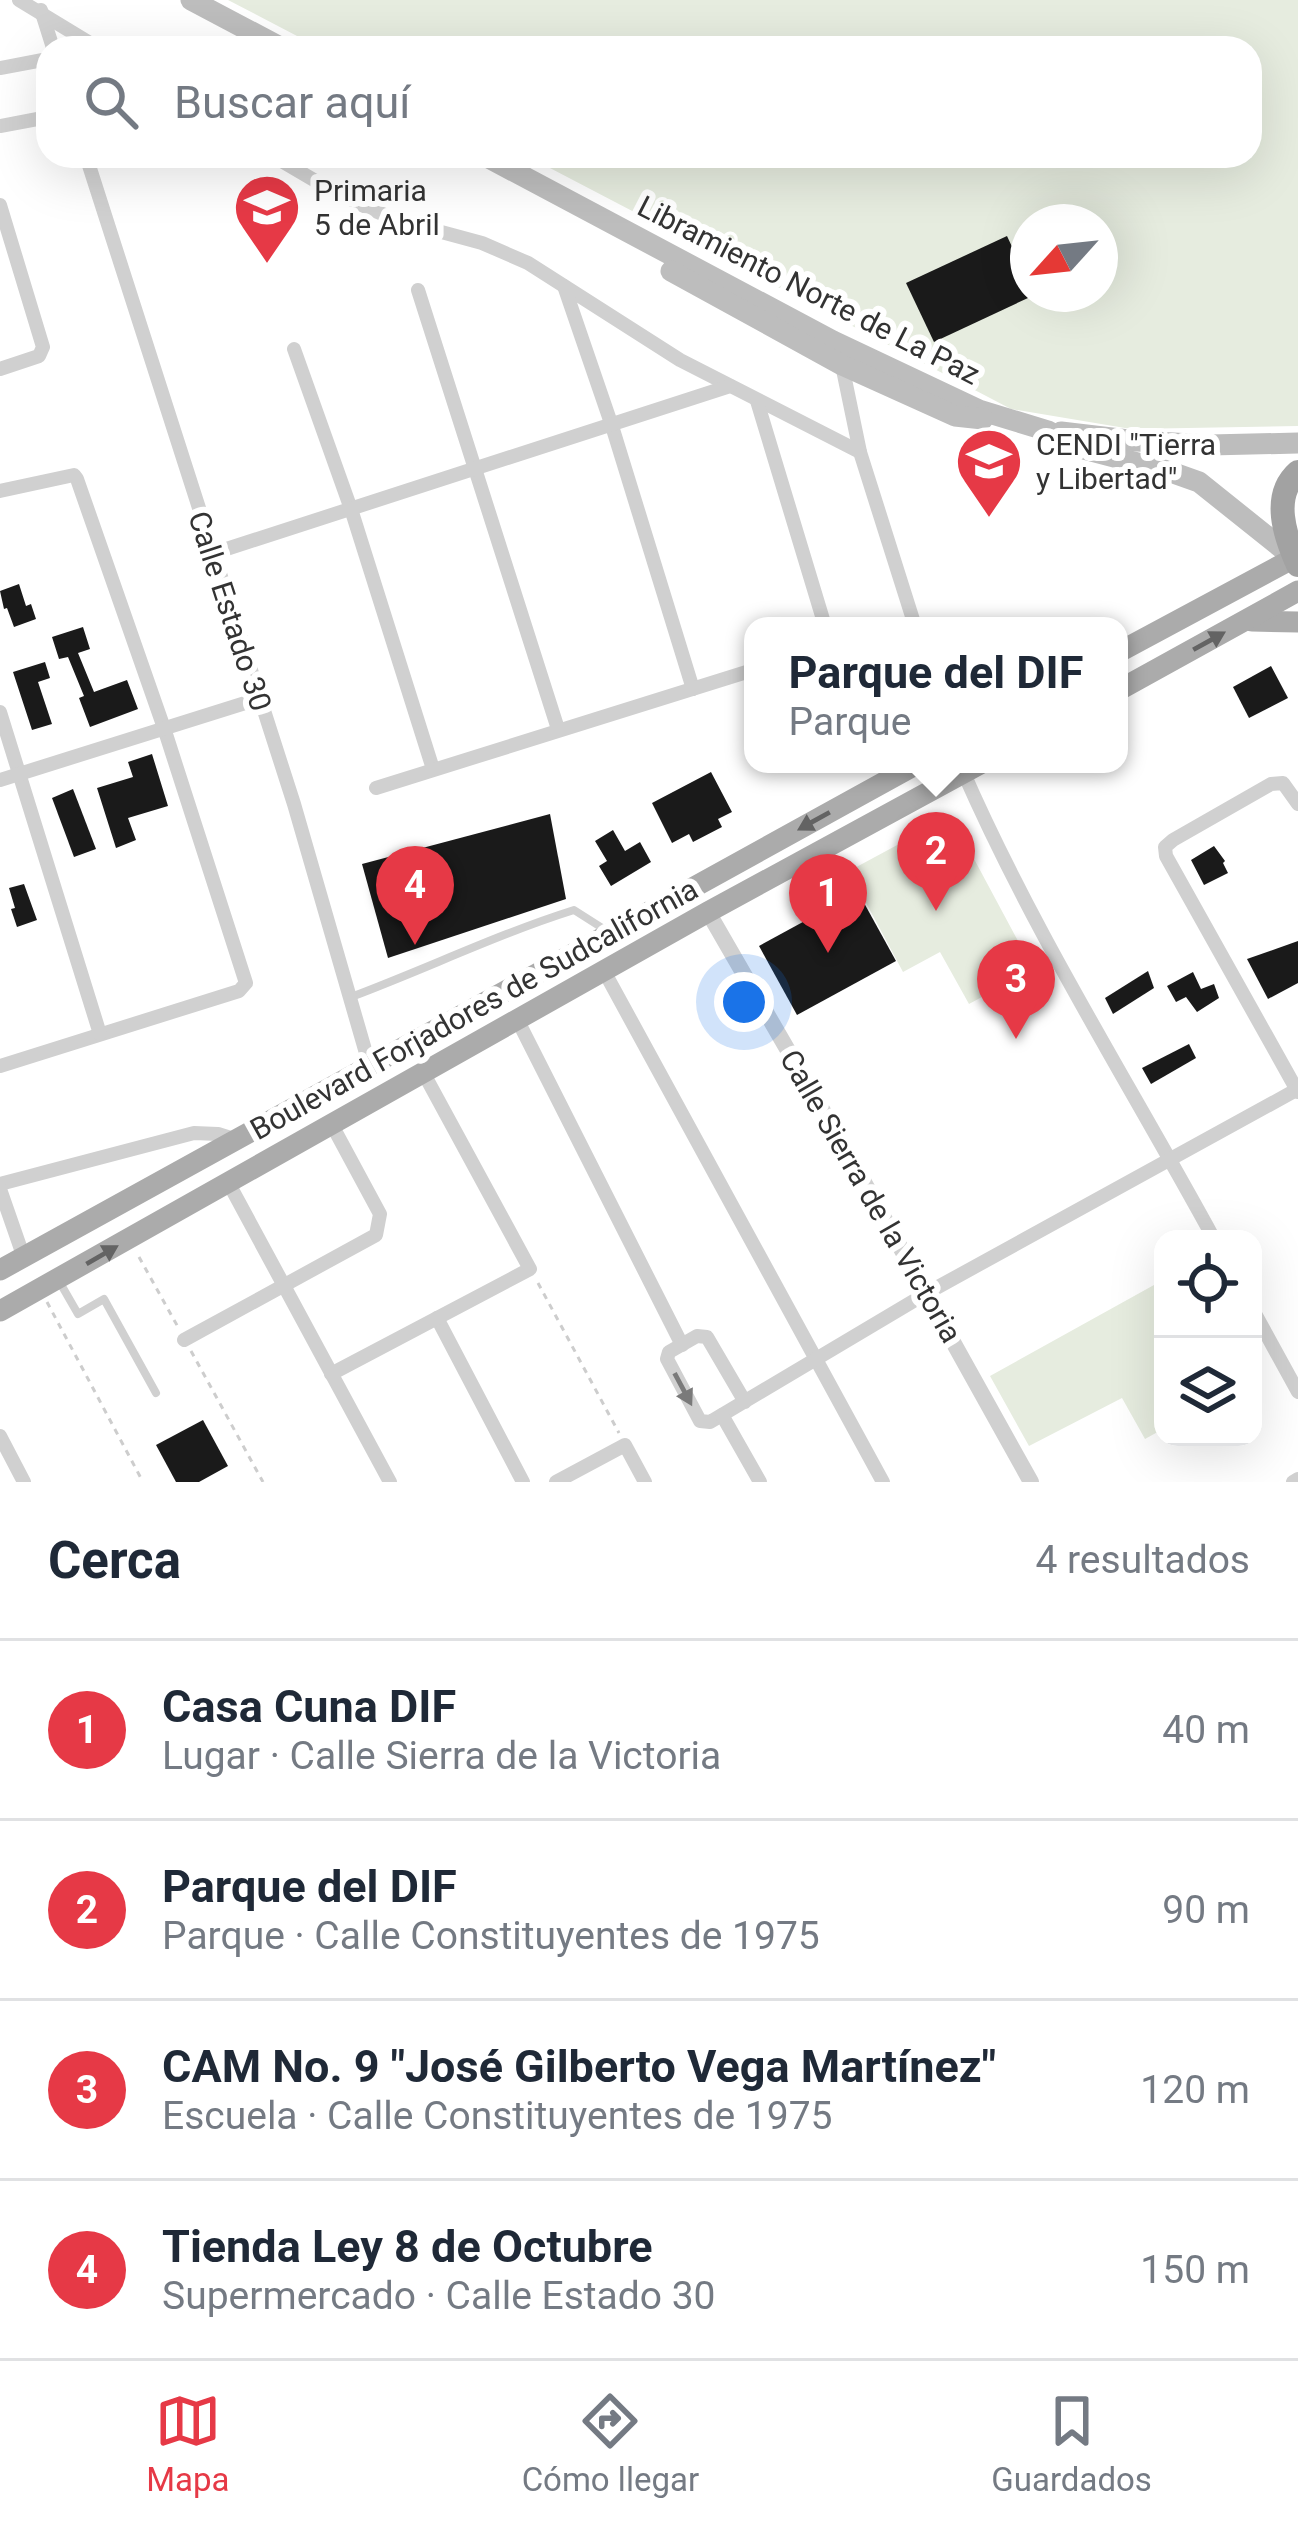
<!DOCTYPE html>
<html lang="es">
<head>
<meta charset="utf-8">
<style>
  body { margin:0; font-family:Roboto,sans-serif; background:#f6f6f7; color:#1f2937 }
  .controls { position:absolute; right:36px; bottom:36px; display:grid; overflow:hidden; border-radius:24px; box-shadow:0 12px 48px #0002 }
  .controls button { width:108px; height:108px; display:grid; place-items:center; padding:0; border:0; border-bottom:3px solid #e0e1e3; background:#fff; color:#1f2937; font:60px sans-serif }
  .compass { position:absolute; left:1010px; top:204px; width:108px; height:108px; border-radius:50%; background:#fff; box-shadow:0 12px 48px #0002; rotate:243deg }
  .you { position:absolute; left:744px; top:1002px; width:42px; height:42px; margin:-30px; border:9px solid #fff; border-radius:50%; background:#1a73e8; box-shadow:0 0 0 18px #1a73e833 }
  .badge { display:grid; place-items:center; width:78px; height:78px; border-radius:50%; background:#e63946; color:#fff; font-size:39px; font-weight:700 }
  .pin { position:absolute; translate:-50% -99px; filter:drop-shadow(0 3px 6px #0008) }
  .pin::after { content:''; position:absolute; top:63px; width:42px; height:36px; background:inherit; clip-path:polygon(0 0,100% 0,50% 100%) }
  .popup { position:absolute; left:744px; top:617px; width:384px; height:156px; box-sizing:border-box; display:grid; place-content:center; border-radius:24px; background:#fff; filter:drop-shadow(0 3px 9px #0005); font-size:39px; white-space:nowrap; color:#747a83 }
  .popup b { font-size:45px; color:#1f2937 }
  .popup::after { content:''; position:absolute; left:50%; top:100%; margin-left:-24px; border:24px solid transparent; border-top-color:#fff }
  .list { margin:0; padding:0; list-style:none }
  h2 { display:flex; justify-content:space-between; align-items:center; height:156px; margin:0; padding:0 48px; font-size:51px }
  h2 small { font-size:39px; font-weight:400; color:#747a83 }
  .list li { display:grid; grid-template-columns:78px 1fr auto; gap:36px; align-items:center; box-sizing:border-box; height:180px; padding:0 48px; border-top:3px solid #e0e1e3 }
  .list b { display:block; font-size:45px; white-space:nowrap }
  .list p { margin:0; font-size:39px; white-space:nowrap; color:#747a83 }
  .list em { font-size:39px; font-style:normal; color:#747a83 }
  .icon { flex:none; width:66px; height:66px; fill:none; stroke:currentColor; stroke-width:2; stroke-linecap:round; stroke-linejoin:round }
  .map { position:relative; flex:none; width:1298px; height:1482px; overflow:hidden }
  .search { position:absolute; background:#fff; box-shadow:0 12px 48px #0002; left:36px; right:36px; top:36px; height:132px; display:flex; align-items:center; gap:30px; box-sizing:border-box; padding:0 42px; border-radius:36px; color:#747a83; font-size:45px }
  .sheet { height:876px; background:#fff }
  nav { display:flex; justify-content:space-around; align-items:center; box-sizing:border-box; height:168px; border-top:3px solid #e0e1e3; background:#fff; font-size:33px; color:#747a83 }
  nav a { display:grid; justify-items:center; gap:6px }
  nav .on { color:#e63946 }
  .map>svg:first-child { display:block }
  .green { fill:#e6ecdf; fill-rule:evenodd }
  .building { fill:#1a1a1a }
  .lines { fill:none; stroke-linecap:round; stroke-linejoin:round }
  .path { stroke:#cdcdcd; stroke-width:3; stroke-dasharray:6 6; stroke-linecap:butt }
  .service { stroke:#d0d0d0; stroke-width:8 }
  .minor { stroke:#d0d0d0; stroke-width:14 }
  .tertiary { stroke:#d0d0d0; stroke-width:16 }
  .secondary { stroke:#bdbdbd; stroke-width:21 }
  .primary { stroke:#ababab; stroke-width:21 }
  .trunk { stroke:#a2a2a2; stroke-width:24 }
  .oneway { fill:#636363 }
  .oneway2 { fill:#7a7a7a }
  .labels { text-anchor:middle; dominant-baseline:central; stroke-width:12; stroke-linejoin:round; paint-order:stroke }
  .poi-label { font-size:30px; fill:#333; stroke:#fff; text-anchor:start }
  .street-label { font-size:30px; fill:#333; stroke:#fff }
</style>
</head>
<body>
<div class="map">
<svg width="1298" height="1482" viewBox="0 0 1298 1482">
  <rect width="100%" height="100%" fill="#fff"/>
  <g class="green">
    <path d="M228,0H1298V426L1131,429L1011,409L527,156H1250V48H320ZM1028,222H1100V294H1028Z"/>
    <path d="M951,816L1033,969L969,1004L940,952L903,972L849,871Z"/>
    <path d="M1163,1280V1429L1145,1439L1122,1398L1029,1446L990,1376Z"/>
  </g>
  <g class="building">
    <path d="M1007,236L1028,281V298L934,342L906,283Z"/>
    <path d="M19,584L26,606L31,604L36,619L14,627L7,608L4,609L0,591Z"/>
    <path d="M83,627L90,649L78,653L94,692L127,680L138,709L90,727L79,698L84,696L68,657L59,659L52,637Z"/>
    <path d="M45,662L50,678L38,682L52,724L32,730L13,672Z"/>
    <path d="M1271,666L1288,698L1249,718L1233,687Z"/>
    <path d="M152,754L168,806L128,818L136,840L116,848L97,788L133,777L128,762Z"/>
    <path d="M711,772L732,812L718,819L722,827L693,842L689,834L672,843L652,803Z"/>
    <path d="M73,789L96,849L74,857L52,798Z"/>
    <path d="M550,814L566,899L388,958L362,864Z"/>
    <path d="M613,830L625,851L640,842L651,862L611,886L599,866L607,861L595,841Z"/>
    <path d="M1214,846L1225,861L1223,863L1228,873L1204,885L1191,860Z"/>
    <path d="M24,884L37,920L17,927L11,909L15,908L9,888Z"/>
    <path d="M858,892L896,961L797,1015L759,946Z"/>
    <path d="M1298,941V983L1268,999L1247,959Z"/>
    <path d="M1148,971L1154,988L1113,1014L1105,998Z"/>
    <path d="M1193,972L1201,989L1214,984L1219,998L1197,1012L1186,997L1176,1002L1167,986Z"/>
    <path d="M1189,1044L1196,1058L1151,1084L1142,1068Z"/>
    <path d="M203,1420L228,1466L199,1482H176L156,1445Z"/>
  </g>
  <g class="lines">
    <g class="path">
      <path d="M139,1257L178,1327"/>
      <path d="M538,1283L619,1433"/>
      <path d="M47,1302L143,1482"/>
      <path d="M191,1351L263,1482"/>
    </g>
    <g class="service">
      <path d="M351,997C426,969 498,934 574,910L607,931"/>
      <path d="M59,1281L78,1314L104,1299L156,1393"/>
    </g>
    <g class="minor">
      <path d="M19,0L98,48"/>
      <path d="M41,10L53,48"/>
      <path d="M0,68L48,59"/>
      <path d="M0,126L48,117"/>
      <path d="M86,156L294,804L370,1067"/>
      <path d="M273,156L336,193L368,208L397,220L482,243L528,263L680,360L860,452"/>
      <path d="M0,205L43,347L39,356L0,369"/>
      <path d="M564,286L612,426L693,689"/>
      <path d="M418,290L558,729"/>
      <path d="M294,349L351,509L433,769"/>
      <path d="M842,365L860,452L915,626"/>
      <path d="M757,401L825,626"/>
      <path d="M0,491L74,475L77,479L164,728L246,983L239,991L0,1066"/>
      <path d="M211,554L730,386"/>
      <path d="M0,712L100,1034"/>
      <path d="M962,769C1033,932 1129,1083 1214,1239"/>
      <path d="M0,780L258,699"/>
      <path d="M376,788L753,670"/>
      <path d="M1298,804L1283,783L1271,784L1173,840L1165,847L1166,856L1298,1092"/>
      <path d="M604,971L883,1482"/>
      <path d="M517,1019L682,1345"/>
      <path d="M228,1182L390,1482"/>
      <path d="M0,1184L194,1133L218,1134L237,1140"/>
      <path d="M0,1189L24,1258"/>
      <path d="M1253,1310L1298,1392"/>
      <path d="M437,1318L523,1482"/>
      <path d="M184,1340L376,1235L380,1214L332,1125"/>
      <path d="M331,1374L530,1269L423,1072"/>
      <path d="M745,1402L707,1337L697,1336L669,1352L667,1359L700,1421L710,1422L927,1293L1298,1089"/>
      <path d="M722,1415L760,1482"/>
      <path d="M0,1436L24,1482"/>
      <path d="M556,1482L625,1445L645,1482"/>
      <path d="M1293,1482L1298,1479"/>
    </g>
    <path class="tertiary" d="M708,912L860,1175L1031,1482"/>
    <g class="secondary">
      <path d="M191,0L282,48"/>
      <path d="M485,156L833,341L979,410L1048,431L1080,448L1168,471L1199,482L1294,558"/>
      <path d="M671,271L842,365L955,416L983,419"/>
      <path d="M1061,432L1137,441L1210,445L1298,443"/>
    </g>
    <g class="primary">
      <path d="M1252,621L1298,622"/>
      <path d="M1119,652L1294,558"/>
      <path d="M1119,690L1298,591"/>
      <path d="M0,1270L917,764"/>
      <path d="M0,1311L708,912L980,764"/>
    </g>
    <path class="trunk" d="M1298,472C1271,496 1285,536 1298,565"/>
  </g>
  <defs><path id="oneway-solid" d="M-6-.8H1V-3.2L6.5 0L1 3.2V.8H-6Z" transform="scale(3)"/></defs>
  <g class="oneway">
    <use href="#oneway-solid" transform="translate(1209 641) rotate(-29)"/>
    <use href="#oneway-solid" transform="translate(814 821) rotate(151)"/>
    <use href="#oneway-solid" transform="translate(102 1255) rotate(-30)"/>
  </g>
  <use class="oneway2" href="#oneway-solid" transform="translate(683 1389) rotate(62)"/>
  <defs>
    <symbol id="school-pin" viewBox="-11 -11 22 30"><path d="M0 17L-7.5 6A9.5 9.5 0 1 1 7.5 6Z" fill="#e63946" stroke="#fff"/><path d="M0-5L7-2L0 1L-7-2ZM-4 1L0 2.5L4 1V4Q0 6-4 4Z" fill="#fff"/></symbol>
  </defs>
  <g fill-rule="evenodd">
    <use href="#school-pin" x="229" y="169" width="76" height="104"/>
    <use href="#school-pin" x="951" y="423" width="76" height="104"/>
  </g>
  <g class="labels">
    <g class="poi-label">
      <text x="314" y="190">Primaria<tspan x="314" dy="34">5 de Abril</tspan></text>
      <text x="1036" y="444">CENDI "Tierra<tspan x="1036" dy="34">y Libertad"</tspan></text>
    </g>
    <g class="street-label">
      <text transform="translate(809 290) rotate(27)">Libramiento Norte de La Paz</text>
      <text transform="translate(230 611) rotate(72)">Calle Estado 30</text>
      <text transform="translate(474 1009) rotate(-29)">Boulevard Forjadores de Sudcalifornia</text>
      <text transform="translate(871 1196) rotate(60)">Calle Sierra de la Victoria</text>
    </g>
  </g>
</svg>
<div class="controls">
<button><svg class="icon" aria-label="locate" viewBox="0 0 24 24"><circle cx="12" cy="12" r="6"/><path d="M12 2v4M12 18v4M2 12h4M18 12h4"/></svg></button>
<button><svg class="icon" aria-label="layers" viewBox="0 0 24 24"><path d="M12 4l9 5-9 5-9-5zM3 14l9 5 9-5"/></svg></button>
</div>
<svg class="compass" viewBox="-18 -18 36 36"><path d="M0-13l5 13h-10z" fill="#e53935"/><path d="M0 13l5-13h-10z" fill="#747a83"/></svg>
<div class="you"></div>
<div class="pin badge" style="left:828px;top:953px">1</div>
<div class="pin badge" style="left:936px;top:911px">2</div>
<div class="popup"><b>Parque del DIF</b>Parque</div>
<div class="pin badge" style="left:1016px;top:1039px">3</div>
<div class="pin badge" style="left:415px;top:945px">4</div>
<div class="search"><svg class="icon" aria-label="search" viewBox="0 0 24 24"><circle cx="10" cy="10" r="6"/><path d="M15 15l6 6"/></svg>Buscar aquí</div>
</div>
<section class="sheet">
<h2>Cerca<small>4 resultados</small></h2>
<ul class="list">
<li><span class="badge">1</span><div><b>Casa Cuna DIF</b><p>Lugar · Calle Sierra de la Victoria</p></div><em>40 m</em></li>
<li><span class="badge">2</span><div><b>Parque del DIF</b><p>Parque · Calle Constituyentes de 1975</p></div><em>90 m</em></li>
<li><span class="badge">3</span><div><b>CAM No. 9 &quot;José Gilberto Vega Martínez&quot;</b><p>Escuela · Calle Constituyentes de 1975</p></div><em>120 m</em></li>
<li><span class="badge">4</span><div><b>Tienda Ley 8 de Octubre</b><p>Supermercado · Calle Estado 30</p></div><em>150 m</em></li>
</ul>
</section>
<nav>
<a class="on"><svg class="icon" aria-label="map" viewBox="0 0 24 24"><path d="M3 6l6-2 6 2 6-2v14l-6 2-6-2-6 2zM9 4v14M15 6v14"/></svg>Mapa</a>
<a><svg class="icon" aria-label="directions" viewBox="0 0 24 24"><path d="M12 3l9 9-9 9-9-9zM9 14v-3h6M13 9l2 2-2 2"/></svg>Cómo llegar</a>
<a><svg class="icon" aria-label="saved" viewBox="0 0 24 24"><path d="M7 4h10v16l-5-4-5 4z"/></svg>Guardados</a>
</nav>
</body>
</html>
